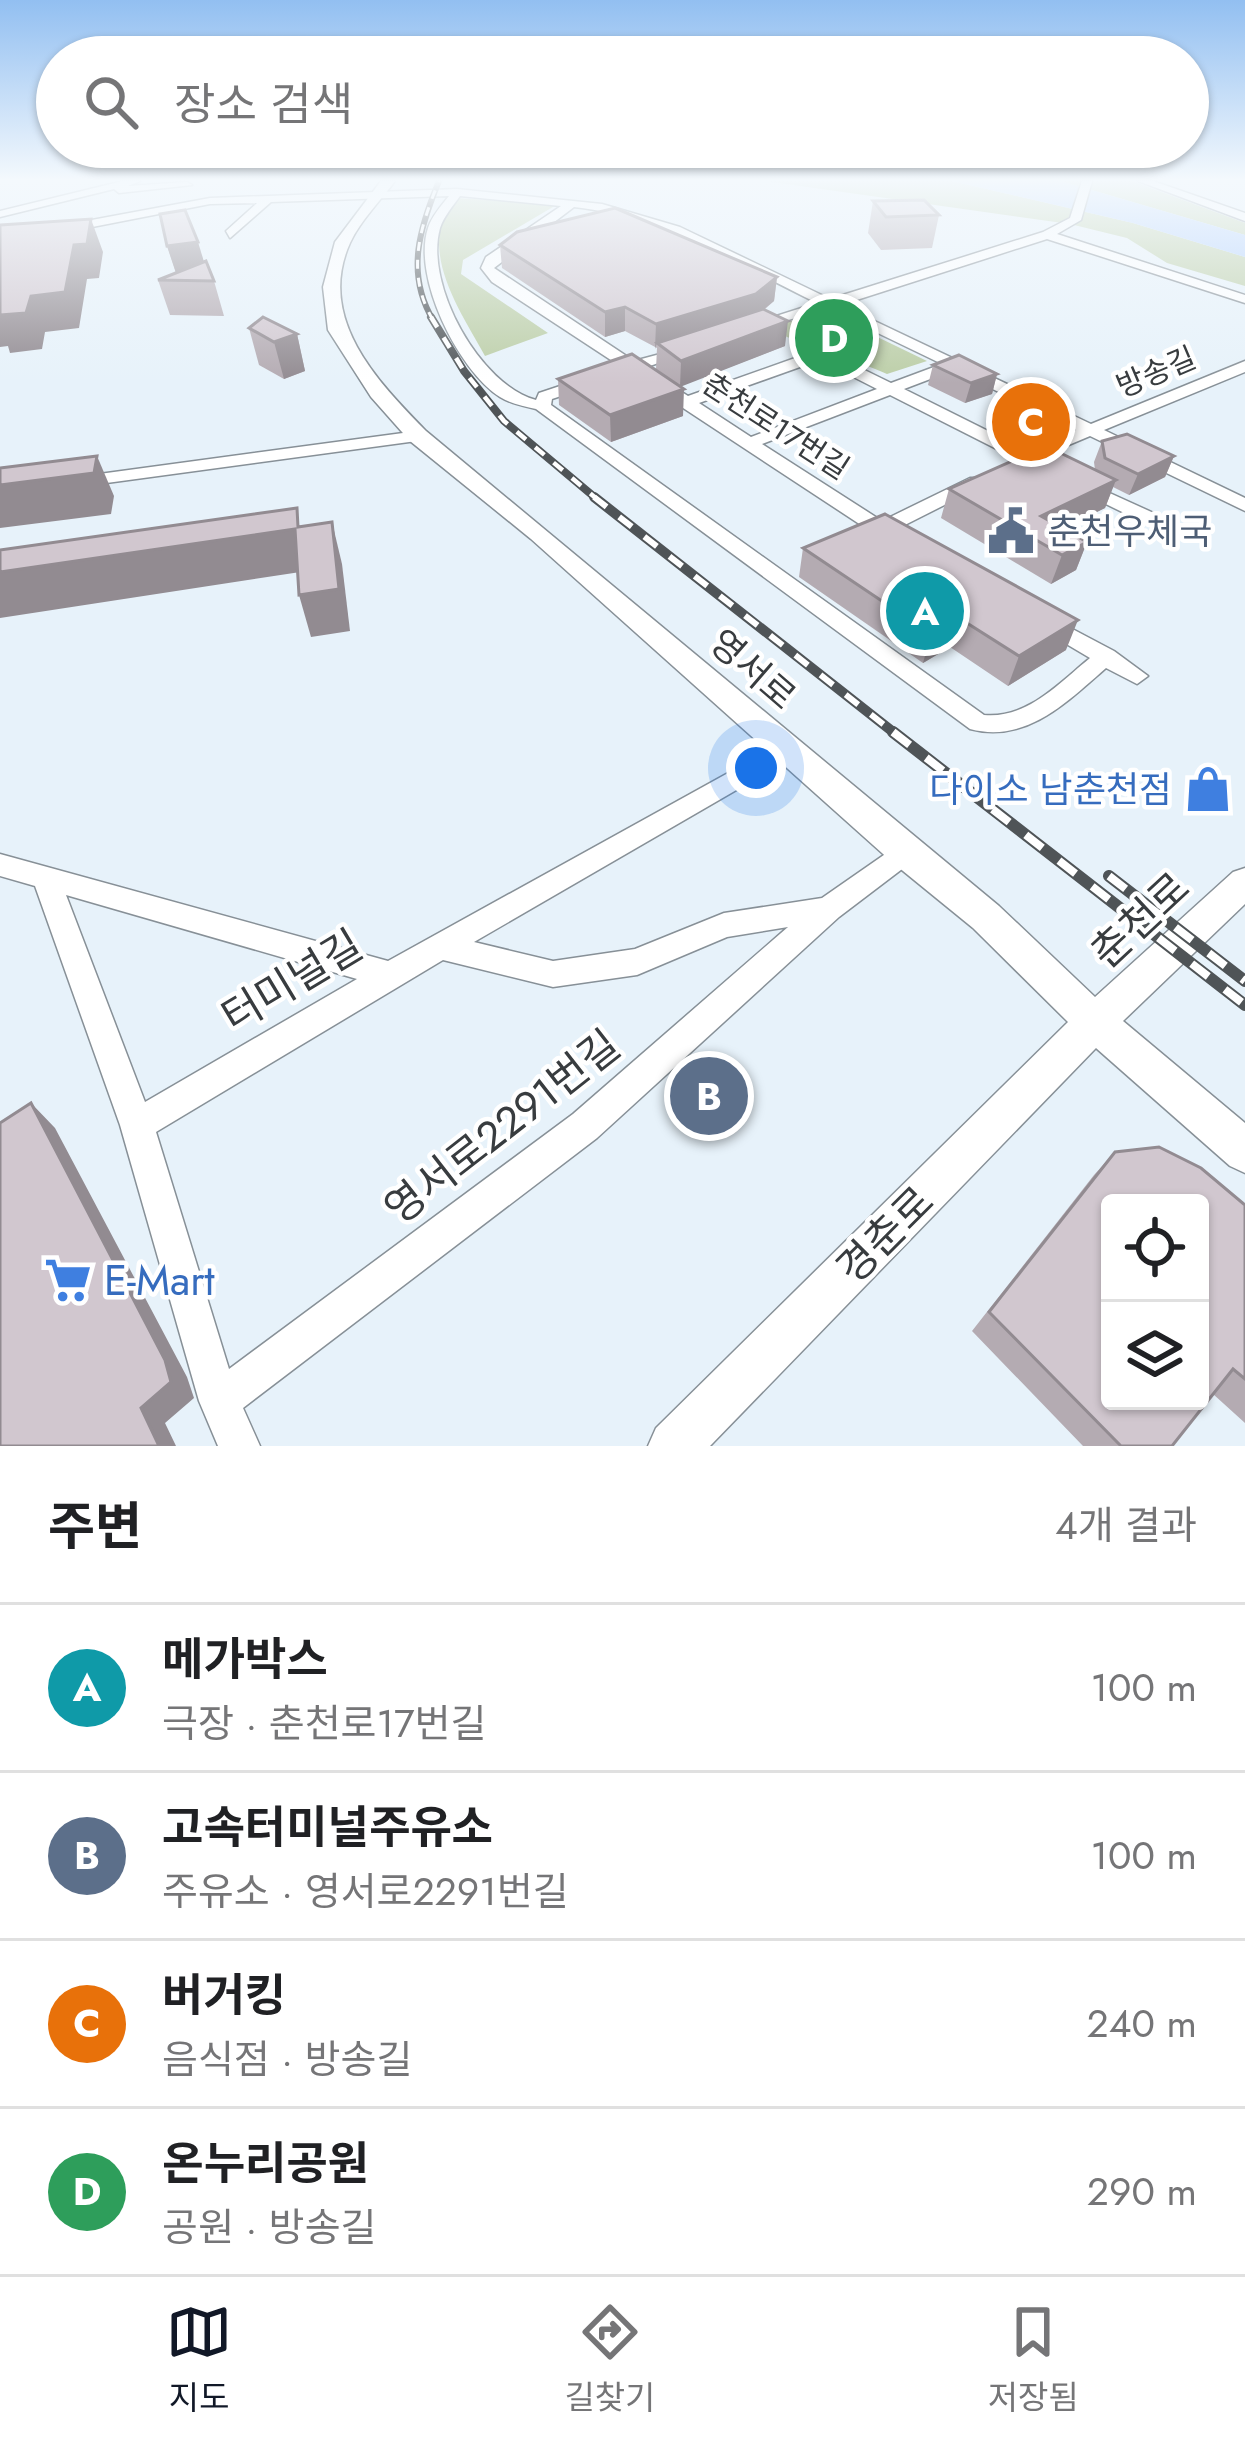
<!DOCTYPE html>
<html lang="ko">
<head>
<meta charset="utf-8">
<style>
  body { margin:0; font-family:Jost,"Noto Sans KR",sans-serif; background:#f6f6f6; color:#202124 }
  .controls { position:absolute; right:36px; bottom:36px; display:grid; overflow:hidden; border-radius:12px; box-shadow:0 3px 9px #0004 }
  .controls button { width:108px; height:108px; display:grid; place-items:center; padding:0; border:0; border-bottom:3px solid #e0e0e0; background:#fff; color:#202124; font:60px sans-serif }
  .you { position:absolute; left:756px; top:768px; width:42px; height:42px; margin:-30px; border:9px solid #fff; border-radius:50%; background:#1a73e8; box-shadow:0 0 0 18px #1a73e833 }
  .badge { display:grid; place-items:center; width:78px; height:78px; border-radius:50%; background:#111827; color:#fff; font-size:39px; font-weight:700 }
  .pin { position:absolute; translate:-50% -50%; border:6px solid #fff; box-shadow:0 3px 12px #0006 }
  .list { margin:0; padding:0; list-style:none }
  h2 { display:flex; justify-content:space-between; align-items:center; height:156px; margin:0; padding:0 48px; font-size:51px }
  h2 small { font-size:39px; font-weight:400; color:#757577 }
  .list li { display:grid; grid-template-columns:78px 1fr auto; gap:36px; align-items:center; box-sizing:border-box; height:168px; padding:0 48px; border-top:3px solid #e0e0e0 }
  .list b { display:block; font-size:45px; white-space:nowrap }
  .list p { margin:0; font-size:39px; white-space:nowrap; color:#757577 }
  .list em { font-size:39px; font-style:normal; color:#757577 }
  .icon { flex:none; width:66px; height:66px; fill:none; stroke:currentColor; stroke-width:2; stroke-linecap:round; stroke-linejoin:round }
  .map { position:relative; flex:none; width:1245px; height:1446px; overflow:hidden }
  .search { position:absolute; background:#fff; box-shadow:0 3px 9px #0004; left:36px; right:36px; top:36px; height:132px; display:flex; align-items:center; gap:30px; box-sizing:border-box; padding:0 42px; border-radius:66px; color:#757577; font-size:45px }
  .sheet { height:828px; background:#fff }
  nav { display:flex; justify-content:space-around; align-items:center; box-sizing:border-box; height:168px; border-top:3px solid #e0e0e0; background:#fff; font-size:33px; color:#757577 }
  nav a { display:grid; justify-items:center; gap:6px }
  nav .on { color:#111827 }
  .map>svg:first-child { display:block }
  .green { fill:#bccea7 }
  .water { fill:#b2d0fe }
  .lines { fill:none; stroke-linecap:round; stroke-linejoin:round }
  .minor-casing { stroke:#879097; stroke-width:3 }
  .tertiary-casing { stroke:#879097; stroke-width:3 }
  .minor { fill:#fff; fill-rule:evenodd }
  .tertiary { fill:#fff; fill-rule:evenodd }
  .rail-far3-casing { stroke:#4f5457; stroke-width:6 }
  .rail-far2-casing { stroke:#4f5457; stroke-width:8 }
  .rail-far1-casing { stroke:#4f5457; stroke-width:10 }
  .rail-casing { stroke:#4f5457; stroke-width:12 }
  .rail-far3 { stroke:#fff; stroke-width:3; stroke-dasharray:9; stroke-linecap:butt }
  .rail-far2 { stroke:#fff; stroke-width:4.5; stroke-dasharray:12; stroke-linecap:butt }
  .rail-far1 { stroke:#fff; stroke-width:6; stroke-dasharray:16; stroke-linecap:butt }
  .rail { stroke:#fff; stroke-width:8; stroke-dasharray:21; stroke-linecap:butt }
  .wall { fill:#b4abb2 }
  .shaded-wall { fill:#928b91 }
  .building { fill:#d1c7cf; stroke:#928b91; stroke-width:3; fill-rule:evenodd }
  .labels { text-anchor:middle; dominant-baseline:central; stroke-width:9; stroke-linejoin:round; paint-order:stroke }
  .far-street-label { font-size:30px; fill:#383c3f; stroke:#fff }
  .service-label { font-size:36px; fill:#4e5e75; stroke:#fff; text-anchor:start }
  .street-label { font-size:36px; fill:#383c3f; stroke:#fff }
  .shop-label { font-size:36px; fill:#366cbe; stroke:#fff; text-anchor:end }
  .near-street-label { font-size:42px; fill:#383c3f; stroke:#fff }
  .near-shop-label { font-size:42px; fill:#366cbe; stroke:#fff; text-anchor:start }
</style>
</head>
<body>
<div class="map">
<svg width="1245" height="1446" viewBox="0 0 1245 1446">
  <rect width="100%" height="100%" fill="#e7f2fa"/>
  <g class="green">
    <path d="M765,181H952L1133,223L1245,257V286L1167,263L1127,238L1070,224Z"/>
    <path d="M1061,181H1132L1245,223V235Z"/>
    <path d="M455,198L558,204L463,260L461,274L548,333L485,356C460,310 415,248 455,198Z"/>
    <path d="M813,314L834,316L927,361L887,374C847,356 807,349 769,328Z"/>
  </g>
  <path class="water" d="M952,181H1061L1245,235V257L1133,223Z"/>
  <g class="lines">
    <defs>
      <g id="minor">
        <path d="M123,181H140L128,186L187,182L192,185L119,193L114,189L0,217V211Z"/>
        <path d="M1082,181H1092L1081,220L1057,234L1245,295V303L1047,239L841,305L1091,424L1245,361V372L1104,430L1245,498V511L1090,436L1040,457L1059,469L1050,474L1044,473L890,395L762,444L882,521L970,478H982V486L895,530L903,537L893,543L866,537L863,533L867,529L630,373L552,399L551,405L984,715C1027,719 1058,684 1090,658L1036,626L1033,621L1036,616L1044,614L1114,651L1148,676L1137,684L1106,668C1067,702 1026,744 970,729L536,409C524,406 511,404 500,397C458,370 412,277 428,228C432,216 441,206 449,196L271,202L230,238L226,231L257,203L210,204L0,245V237L210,198L457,189L602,204L680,227L830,299L1043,232L1070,218ZM460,196L561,206L486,257L481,268L492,282L620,366L539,393L536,400C480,385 424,285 440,228C444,216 453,206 460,196ZM574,207C660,216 740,266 817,303L748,325V331L828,309L942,364L891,383L832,354L812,352L688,396L644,368L690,352V346L634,361L494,268ZM814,362H824L877,389L751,437L699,403ZM954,370L1076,430L1026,450L904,389Z"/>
        <path d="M1138,181H1153L1245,213V221Z"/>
        <path d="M418,431L427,436L424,440L77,487L68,482L77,477Z"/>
        <path d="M1081,480L1169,520L1172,524L1162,530L1155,528L1075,489V481Z"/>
        <path d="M786,741L795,744L798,750L795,756L474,942L553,961L635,949L724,913L822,898L904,841L914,844L918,852L914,860L839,917L597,1138L243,1408L260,1446H218L199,1401L120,1125L35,886L0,876V854L388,961ZM66,895L357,979L145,1102ZM788,927L573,1114L229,1369L156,1132L443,960L553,987L637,975L727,937Z"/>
      </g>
      <path id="tertiary" d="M381,181H395C381,200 360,221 350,243C316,318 377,381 426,431L999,906L1095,997L1233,872L1245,868V904L1123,1021L1245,1123V1173L1230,1166L1096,1048L710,1446H648L656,1428L1068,1022L973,928L892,862L531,539L410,441L371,397L328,330L323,287L335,242Z"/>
    </defs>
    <use href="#minor" class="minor-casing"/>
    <use href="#tertiary" class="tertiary-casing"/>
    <use href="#minor" class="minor"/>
    <use href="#tertiary" class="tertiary"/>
    <defs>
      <path id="rail-far3" d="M433,320C405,273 420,227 439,181"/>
      <path id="rail-far2" d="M431,317L464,371L504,421L598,500"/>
      <path id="rail-far1" d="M594,497L897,735"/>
      <g id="rail">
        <path d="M893,732L1245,1005"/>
        <path d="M1109,876L1245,981"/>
      </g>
    </defs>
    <use href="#rail-far3" class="rail-far3-casing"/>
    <use href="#rail-far2" class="rail-far2-casing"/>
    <use href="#rail-far1" class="rail-far1-casing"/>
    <use href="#rail" class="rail-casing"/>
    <use href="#rail-far3" class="rail-far3"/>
    <use href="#rail-far2" class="rail-far2"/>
    <use href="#rail-far1" class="rail-far1"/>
    <use href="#rail" class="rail"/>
  </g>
  <g class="wall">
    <path d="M873,201L939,215L932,248L881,250L868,233Z"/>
    <path d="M500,245L777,277L774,301L764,310L785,346L680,386L683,416L611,442L559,405L558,379L672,381L656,369L657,348L625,331L605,337L502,268Z"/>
    <path d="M167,246L204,262L214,281L224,316L170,315L158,280L176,273Z"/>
    <path d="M249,328L297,334L305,371L284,379L259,365Z"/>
    <path d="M933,365L997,374L992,394L965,403L928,385Z"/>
    <path d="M1102,441L1174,456L1165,477L1129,495L1113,487L1105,508L1064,528L1087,542L1076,570L1051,584L941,518L949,489L1095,470L1094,462Z"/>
    <path d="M803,548L1066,650L1008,686L950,647L923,663L799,577Z"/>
    <path d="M1115,1152L1245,1205V1423L1213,1394L1172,1446H1083L972,1331L1094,1175Z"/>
  </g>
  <g class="shaded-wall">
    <path d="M91,219L103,252L99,278L87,279L79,328L45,332L42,349L10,353L8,346L0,347V316L31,296L74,245Z"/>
    <path d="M198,242L208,275L178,279L167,246Z"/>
    <path d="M777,277L774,301L753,318L657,343L655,349L656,324Z"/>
    <path d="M625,307V331L605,337V312Z"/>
    <path d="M788,321L785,346L680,387L681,361Z"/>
    <path d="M297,334L305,371L284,379L274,342Z"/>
    <path d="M997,374L992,394L965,403L971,383Z"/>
    <path d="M684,389L683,416L611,442L610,415Z"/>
    <path d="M97,456L114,496L111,514L0,528V485Z"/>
    <path d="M1174,456L1165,477L1129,495L1138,474Z"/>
    <path d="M1116,480L1105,508L1038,541L1041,516Z"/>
    <path d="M332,522L342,564L350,631L311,637L299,595Z"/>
    <path d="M295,529L307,571L0,618V572Z"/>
    <path d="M1087,542L1076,570L1051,584L1062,555Z"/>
    <path d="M959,618L950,647L923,663L931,634Z"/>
    <path d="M1078,620L1066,650L1008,686L1019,656Z"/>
    <path d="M31,1103L55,1128L187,1377L194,1398L165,1423L176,1446H159L141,1408Z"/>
  </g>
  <g class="building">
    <path d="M924,200L939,215L886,217L873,201Z"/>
    <path d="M615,208L777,277L756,294L656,324L625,307L605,312L500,245L517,232Z"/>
    <path d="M185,210L198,242L167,246L160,214Z"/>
    <path d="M91,219L87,244L74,245L65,292L31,296L26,313L0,315V225Z"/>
    <path d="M206,261L214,281L158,280Z"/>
    <path d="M763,309L788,321L681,361L657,343Z"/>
    <path d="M263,317L297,334L274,342L249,328Z"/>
    <path d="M632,354L684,389L610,415L558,379Z"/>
    <path d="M959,355L997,374L971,383L933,365Z"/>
    <path d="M1127,434L1174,456L1138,474L1105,458L1102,441Z"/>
    <path d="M1046,446L1116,480L1041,516L1087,542L1062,555L949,489Z"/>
    <path d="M97,456L94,473L0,485V468Z"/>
    <path d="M297,508L298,527L332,522L339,589L299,595L295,529L0,572V550Z"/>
    <path d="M885,514L1078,620L1019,656L959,618L931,634L803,548Z"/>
    <path d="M31,1103L165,1360L171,1382L141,1408L159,1446H0V1123Z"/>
    <path d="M1159,1147L1201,1168L1245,1205V1379L1233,1369L1172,1446H1121L989,1312L1115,1152ZM1110,1203H1200V1401H1110Z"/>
  </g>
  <linearGradient id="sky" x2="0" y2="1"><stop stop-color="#92bff1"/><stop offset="0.47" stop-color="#f4f9fd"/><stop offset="1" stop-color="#f4f9fd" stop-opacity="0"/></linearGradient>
  <rect width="1245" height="383" fill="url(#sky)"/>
  <defs>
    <symbol id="civic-bare" viewBox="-9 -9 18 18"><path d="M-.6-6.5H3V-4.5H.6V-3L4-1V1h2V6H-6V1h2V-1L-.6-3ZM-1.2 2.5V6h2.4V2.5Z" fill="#5c6f8a" stroke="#fff" stroke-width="2.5" paint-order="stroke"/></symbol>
    <symbol id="shop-bare" viewBox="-9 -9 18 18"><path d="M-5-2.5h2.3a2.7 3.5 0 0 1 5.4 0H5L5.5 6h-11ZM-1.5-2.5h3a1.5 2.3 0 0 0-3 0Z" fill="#3f7fe0" stroke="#fff" stroke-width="2.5" paint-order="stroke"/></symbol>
    <symbol id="supermarket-bare" viewBox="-9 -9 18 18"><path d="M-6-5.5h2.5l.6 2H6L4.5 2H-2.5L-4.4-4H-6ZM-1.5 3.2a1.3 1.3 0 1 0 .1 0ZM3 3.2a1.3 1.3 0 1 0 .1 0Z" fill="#3f7fe0" stroke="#fff" stroke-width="2.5" paint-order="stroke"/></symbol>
  </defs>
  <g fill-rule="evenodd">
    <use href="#civic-bare" x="978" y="498" width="66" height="66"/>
    <use href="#shop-bare" x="1175" y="756" width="66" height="66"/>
    <use href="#supermarket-bare" x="35" y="1247" width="66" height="66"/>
  </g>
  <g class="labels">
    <g class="far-street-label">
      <text transform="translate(1156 372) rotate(-23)">방송길</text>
      <text transform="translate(776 426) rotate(33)">춘천로17번길</text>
    </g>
    <g class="service-label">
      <text x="1047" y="531">춘천우체국</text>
    </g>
    <g class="street-label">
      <text transform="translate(753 669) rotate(41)">영서로</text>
    </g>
    <g class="shop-label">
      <text x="1172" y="789">다이소 남춘천점</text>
    </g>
    <g class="near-street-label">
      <text transform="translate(1140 920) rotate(-43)">춘천로</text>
      <text transform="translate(292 981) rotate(-31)">터미널길</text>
      <text transform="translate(502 1127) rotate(-38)">영서로2291번길</text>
      <text transform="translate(885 1235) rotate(-45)">경춘로</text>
    </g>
    <g class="near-shop-label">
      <text x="104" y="1280">E-Mart</text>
    </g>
  </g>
</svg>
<div class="controls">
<button><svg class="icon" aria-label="locate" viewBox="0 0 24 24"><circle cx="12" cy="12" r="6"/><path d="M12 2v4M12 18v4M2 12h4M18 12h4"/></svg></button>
<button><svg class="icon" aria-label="layers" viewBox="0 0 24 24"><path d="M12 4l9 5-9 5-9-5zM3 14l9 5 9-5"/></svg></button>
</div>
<div class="you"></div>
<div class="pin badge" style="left:925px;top:611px;background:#0f9aa8">A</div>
<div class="pin badge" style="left:709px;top:1096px;background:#5c6f8a">B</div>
<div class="pin badge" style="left:1031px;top:422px;background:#e8710a">C</div>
<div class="pin badge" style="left:834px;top:338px;background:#2e9e5b">D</div>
<div class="search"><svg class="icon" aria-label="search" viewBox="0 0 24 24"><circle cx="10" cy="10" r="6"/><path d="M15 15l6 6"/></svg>장소 검색</div>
</div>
<section class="sheet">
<h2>주변<small>4개 결과</small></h2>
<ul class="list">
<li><span class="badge" style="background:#0f9aa8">A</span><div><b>메가박스</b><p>극장 · 춘천로17번길</p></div><em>100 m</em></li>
<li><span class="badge" style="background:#5c6f8a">B</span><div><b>고속터미널주유소</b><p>주유소 · 영서로2291번길</p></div><em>100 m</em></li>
<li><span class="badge" style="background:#e8710a">C</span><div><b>버거킹</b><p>음식점 · 방송길</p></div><em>240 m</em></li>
<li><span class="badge" style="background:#2e9e5b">D</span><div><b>온누리공원</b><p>공원 · 방송길</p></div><em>290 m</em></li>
</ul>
</section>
<nav>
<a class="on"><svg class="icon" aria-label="map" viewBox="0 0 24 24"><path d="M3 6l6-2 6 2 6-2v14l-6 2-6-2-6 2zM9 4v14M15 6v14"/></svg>지도</a>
<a><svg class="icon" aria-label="directions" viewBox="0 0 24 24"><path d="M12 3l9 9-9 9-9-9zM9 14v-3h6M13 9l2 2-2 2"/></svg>길찾기</a>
<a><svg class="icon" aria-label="saved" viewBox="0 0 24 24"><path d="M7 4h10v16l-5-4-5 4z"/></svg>저장됨</a>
</nav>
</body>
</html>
